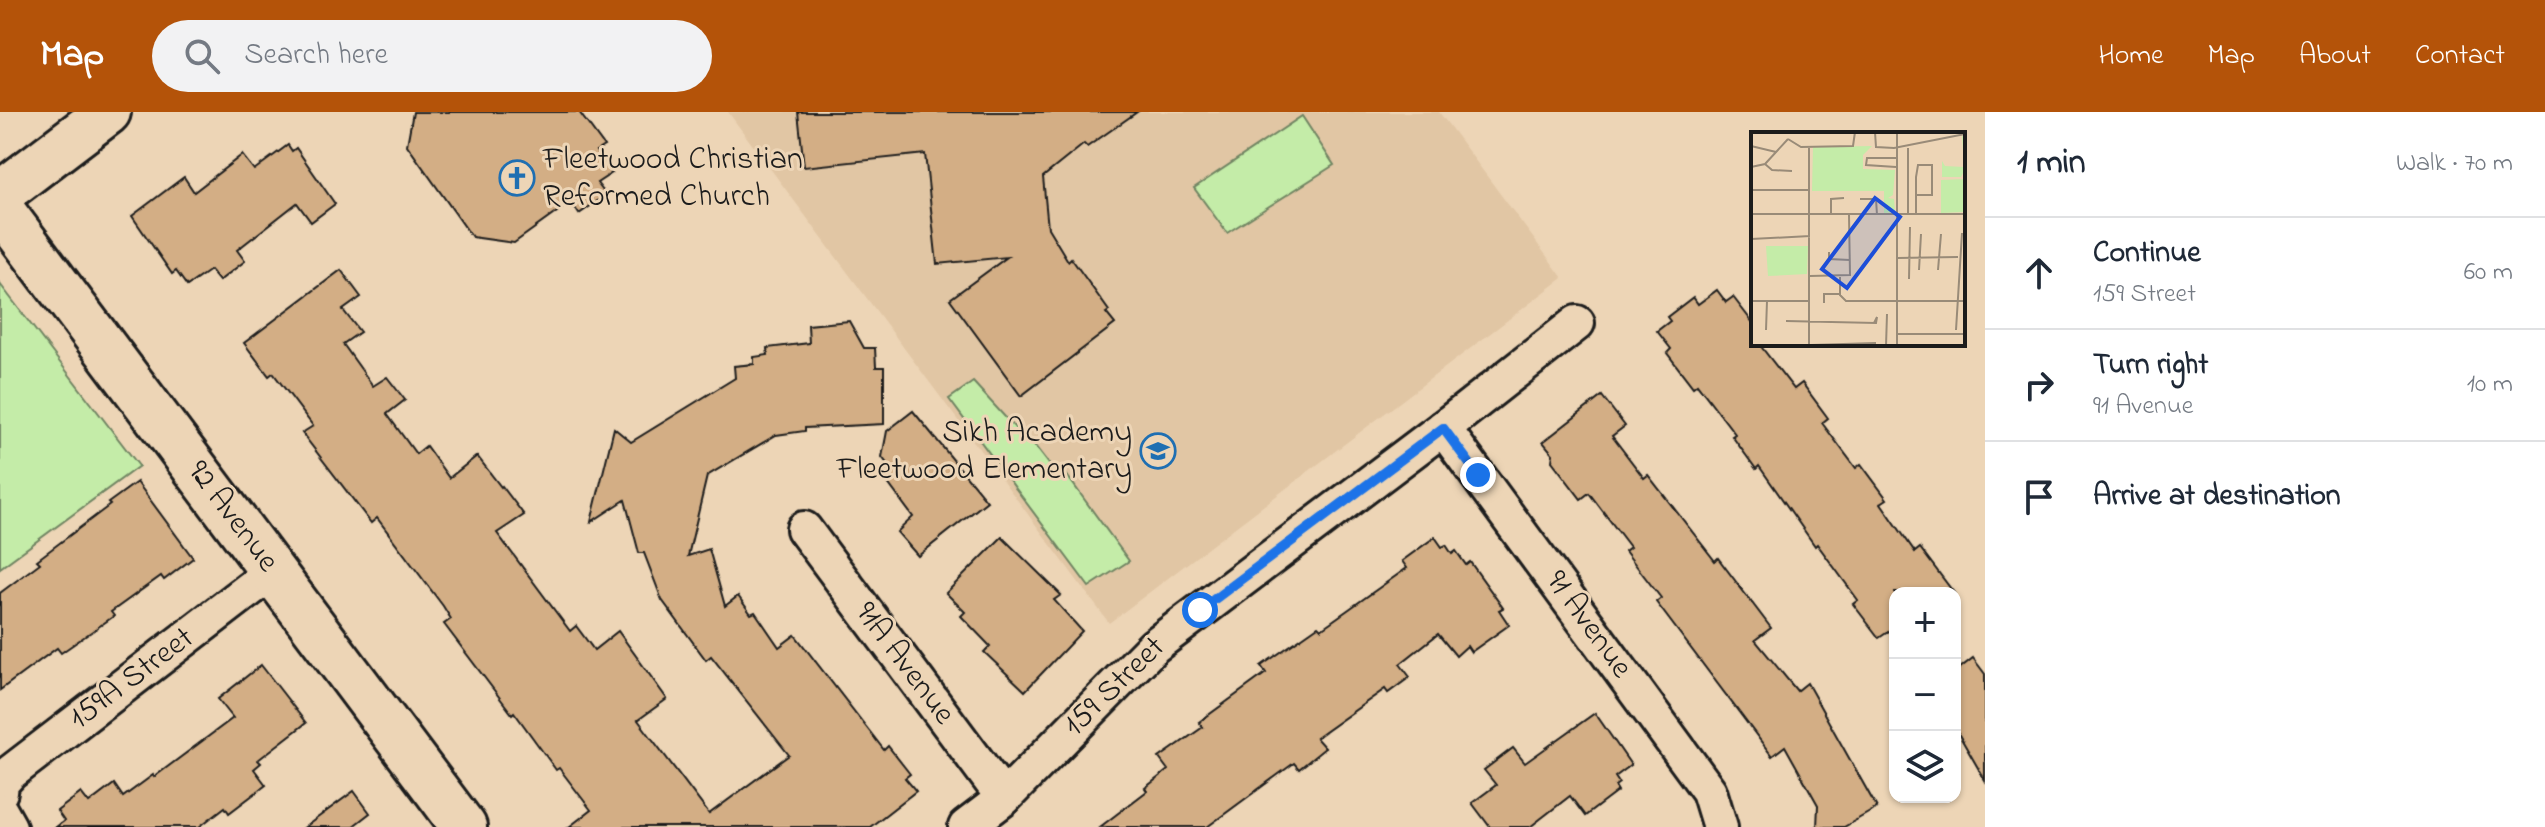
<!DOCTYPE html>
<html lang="en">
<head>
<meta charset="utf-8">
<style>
  body { margin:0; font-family:"Indie Flower",sans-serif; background:#f2f2f3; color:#1f2937 }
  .controls { position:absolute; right:24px; bottom:24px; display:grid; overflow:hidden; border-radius:16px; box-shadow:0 2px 6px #0004 }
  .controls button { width:72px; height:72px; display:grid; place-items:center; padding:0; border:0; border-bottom:2px solid #e0e1e3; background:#fff; color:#1f2937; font:40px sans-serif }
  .stop { position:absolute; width:24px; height:24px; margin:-18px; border:6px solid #1a73e8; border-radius:50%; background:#fff }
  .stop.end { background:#1a73e8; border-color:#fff; box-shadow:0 2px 8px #0008 }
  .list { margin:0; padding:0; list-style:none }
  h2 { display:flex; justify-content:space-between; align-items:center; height:104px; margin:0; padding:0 32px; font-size:34px }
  h2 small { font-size:26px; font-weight:400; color:#747a83 }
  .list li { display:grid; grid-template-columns:52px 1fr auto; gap:24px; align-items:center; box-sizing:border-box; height:112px; padding:0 32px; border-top:2px solid #e0e1e3 }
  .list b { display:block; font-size:30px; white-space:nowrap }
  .list p { margin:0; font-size:26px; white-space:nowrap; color:#747a83 }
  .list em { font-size:26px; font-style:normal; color:#747a83 }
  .icon { flex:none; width:44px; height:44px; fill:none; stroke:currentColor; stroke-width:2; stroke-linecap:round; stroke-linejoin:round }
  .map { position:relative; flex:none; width:1985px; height:715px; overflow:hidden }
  header { display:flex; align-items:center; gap:48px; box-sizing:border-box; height:112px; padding:0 40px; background:#b45309; color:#fff }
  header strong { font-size:38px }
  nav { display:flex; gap:44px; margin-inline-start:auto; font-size:28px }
  .search { width:560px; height:72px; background:#f2f2f3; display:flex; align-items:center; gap:20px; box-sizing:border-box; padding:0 28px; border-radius:44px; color:#747a83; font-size:30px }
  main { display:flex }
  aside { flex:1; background:#fff }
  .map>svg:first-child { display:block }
  .built { fill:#e1c6a4 }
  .green { fill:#c4eca8; stroke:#708462; stroke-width:2 }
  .building { fill:#d3ae85; stroke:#1c1c1c; stroke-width:2 }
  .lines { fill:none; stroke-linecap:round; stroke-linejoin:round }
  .street-casing { stroke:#1c1c1c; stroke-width:40 }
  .secondary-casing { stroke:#1c1c1c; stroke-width:50 }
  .street { stroke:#edd5b6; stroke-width:34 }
  .secondary { stroke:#edd5b6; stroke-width:44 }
  .route { stroke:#1a73e8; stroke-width:10 }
  .labels { text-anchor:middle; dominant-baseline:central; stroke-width:6; stroke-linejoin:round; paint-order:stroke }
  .poi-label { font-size:32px; fill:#1c1c1c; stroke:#edd5b6; text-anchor:start }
  .street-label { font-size:32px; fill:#1c1c1c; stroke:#edd5b6 }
  .inset-road { fill:none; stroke:#998b78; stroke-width:2 }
  .view { fill:#1d4ed8; fill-opacity:0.15; stroke:#1d4ed8; stroke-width:4 }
  .inset-edge { fill:none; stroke:#1c1c1c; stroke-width:4 }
</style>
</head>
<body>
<header>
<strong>Map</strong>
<div class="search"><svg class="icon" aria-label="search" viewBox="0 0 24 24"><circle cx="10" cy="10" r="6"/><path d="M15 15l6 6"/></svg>Search here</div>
<nav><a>Home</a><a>Map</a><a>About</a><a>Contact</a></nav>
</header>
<main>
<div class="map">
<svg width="1985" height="715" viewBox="0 0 1985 715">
  <rect width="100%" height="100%" fill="#edd5b6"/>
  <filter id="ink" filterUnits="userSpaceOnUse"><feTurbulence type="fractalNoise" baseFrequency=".0125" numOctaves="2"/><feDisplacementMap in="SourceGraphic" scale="16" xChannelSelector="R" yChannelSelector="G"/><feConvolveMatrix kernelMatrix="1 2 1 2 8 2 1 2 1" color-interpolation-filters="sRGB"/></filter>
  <g filter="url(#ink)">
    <path class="built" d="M728,0H1439L1563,166L1109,511Z"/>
    <g class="green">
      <path d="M1302,4L1334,53L1227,121L1194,76Z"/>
      <path d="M0,172L139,354L0,456Z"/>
      <path d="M973,270L1016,317L1028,325L1056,361L1063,358L1129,449L1089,475L949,287Z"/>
    </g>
    <g class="building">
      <path d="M413,0H579L604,34L596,39L612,61L597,71L606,83L579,102L571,90L514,131L472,125L407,33Z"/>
      <path d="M798,0H1137L1087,35L1084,32L1043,65L1048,116L1068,149L1071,146L1109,199L1106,201L1115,212L1021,284L950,187L1007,145L937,152L925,42L804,55Z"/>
      <path d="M288,33L292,39L296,36L335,92L311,110L297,91L237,138L245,149L219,169L210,158L187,174L176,159L172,162L132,104L184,65L194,80L242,43L254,58Z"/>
      <path d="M341,158L361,185L343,198L360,220L343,232L373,274L387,265L405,288L387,302L416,342L426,334L449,366L477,344L501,375L502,374L524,403L497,421L570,519L576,514L594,538L618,519L667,587L638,608L709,702L789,643L711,544L706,548L662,488L644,441H639L625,388L591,410L614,316L631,330L735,266L734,254L754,252V245L768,243L767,236L809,231L808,213L849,209L864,236H875L876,255H884V312L805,316V319L776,323L707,364L688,444L709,437L725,494L738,484L751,502L755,500L779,535L795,523L884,638L888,634L910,662L905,666L916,679L870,715H569L591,698L559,656L556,658L514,600L512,602L444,512L451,507L443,494L377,406L371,411L302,321L313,314L273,261L269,264L244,231Z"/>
      <path d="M1717,178L1726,190L1733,185L1753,211V232H1759L1794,277L1802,271L1828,306L1822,311L1856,356L1861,352L1887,387L1881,391L1915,440L1920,436L1954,481H1895V515L1879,526L1853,492L1858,488L1817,432L1815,434L1759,354L1756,357L1732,324L1735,322L1697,272L1693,275L1667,241L1671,237L1657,219L1670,209L1667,205L1693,185L1698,192Z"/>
      <path d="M1602,284L1625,314L1612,324L1644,366L1648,363L1715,449L1718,446L1771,516L1755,528L1797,579L1807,571L1877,696L1844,715H1817L1818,693L1785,634L1772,644L1656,490L1661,486L1625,439L1630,435L1589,381L1581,387L1552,349L1553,342L1543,330Z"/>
      <path d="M913,299L987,389L918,444L897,420L913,405L882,363L891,357L882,345L887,319Z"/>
      <path d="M137,370L193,446L164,468L161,464L111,500L114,504L61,541L57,536L0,578V481L40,451L37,448L110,393L108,391Z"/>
      <path d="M1002,425L1061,483L1054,488L1082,519L1025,579L984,540L990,534L961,504L965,500L946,481Z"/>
      <path d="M1435,425L1442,435L1446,433L1452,442L1456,439L1466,453L1470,450L1503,496L1499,498L1509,513L1471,540L1467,534L1456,544L1438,522L1400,552L1410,565L1388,581L1385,577L1316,626L1325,636L1299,657L1294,651L1207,715H1100L1147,679L1145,676L1168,658L1159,646L1203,615L1199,610L1266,561L1261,554L1318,514L1321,517L1407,456L1402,449Z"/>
      <path d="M1973,546L1985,562V668L1955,616V560Z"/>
      <path d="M261,553L306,611L258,648L261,651L254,657L266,673L229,701L225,695L199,715H56L64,709L57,699L81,681L89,691L114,672L123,685L153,663L154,665L233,606L218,587Z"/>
      <path d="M1595,601L1631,653L1615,665L1619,671L1615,674L1618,679L1585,704L1570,684L1530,715H1490L1472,691L1496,673L1484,658L1513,636L1525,651Z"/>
      <path d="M354,679L370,701L352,715H305Z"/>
    </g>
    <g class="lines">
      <defs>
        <g id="street">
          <path d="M1443,316L1709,679L1720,715"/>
          <path d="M804,417L1004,686"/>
          <path d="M0,680L1,671L10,661L272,460"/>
          <path d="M0,699L9,715"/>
          <path d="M966,715L1004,686L1154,534L1443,316L1577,211"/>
        </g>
        <g id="secondary">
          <path d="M0,82L108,0"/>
          <path d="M0,96L464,715"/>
        </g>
      </defs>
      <use href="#street" class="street-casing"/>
      <use href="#secondary" class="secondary-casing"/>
      <use href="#street" class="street"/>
      <use href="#secondary" class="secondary"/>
    </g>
  </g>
  <g class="lines" filter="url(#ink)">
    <path class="route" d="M1200,498L1443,316L1478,363"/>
  </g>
  <defs>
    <symbol id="church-ring" viewBox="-11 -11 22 22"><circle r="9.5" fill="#edd5b6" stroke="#1f6fb2" stroke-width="1.5"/><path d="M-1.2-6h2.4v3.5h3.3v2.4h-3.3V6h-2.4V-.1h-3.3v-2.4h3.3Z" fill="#1f6fb2"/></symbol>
    <symbol id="school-ring" viewBox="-11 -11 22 22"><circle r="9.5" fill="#edd5b6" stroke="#1f6fb2" stroke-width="1.5"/><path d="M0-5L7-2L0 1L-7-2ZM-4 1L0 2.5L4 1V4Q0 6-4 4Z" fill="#1f6fb2"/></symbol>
  </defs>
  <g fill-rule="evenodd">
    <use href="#church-ring" x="497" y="46" width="40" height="40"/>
    <use href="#school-ring" x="1138" y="319" width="40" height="40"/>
  </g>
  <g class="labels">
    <g class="poi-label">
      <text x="543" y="48">Fleetwood Christian<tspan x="543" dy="37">Reformed Church</tspan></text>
      <text x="1132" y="321" text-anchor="end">Sikh Academy<tspan x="1132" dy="37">Fleetwood Elementary</tspan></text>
    </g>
    <g class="street-label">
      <text transform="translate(232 405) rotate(53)">92 Avenue</text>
      <text transform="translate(1588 513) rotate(54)">91 Avenue</text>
      <text transform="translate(904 552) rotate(53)">91A Avenue</text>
      <text transform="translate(132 567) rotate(-37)">159A Street</text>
      <text transform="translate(1115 575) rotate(-44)">159 Street</text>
    </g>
  </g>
  <g transform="translate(1751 20)">
    <rect width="214" height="214" fill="#edd5b6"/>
    <path d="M211,4H214V80L190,81V48L214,47L213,39L210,45H191V29L194,34L213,35ZM121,14L112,23V37L144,38L142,63L137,66L143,67L144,80L133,81V59H61L62,15ZM15,114H57L56,142L17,144Z" fill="#c4eca8"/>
    <path class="inset-road" d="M124,0L125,15L143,16L214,2M146,0V214M37,7L50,15L102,14L104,0M0,14L25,20M14,32L21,38L41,39M0,35L14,32L37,7M145,35L115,33L116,26H146M0,58H59M165,63H181V33H167L165,45V83M109,67H125L126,83M0,82H214M80,82V67L93,66M157,83V16M0,107L59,104M78,120V127L99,128M146,126L207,125M168,138L170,102M187,138L190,102M59,144L99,143L98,83M89,145V163L95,169H214M158,147L159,95M0,169H58M73,171V162H89M35,189L125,191L126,185L123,191M15,198L16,169M205,198L211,101M146,202H214M23,214L125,211M58,214V15M135,214L136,182"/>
    <path class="view" d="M124,66L149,85L96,156L71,137Z"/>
    <rect width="214" height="214" class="inset-edge"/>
  </g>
</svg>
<div class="controls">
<button>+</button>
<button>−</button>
<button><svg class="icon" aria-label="layers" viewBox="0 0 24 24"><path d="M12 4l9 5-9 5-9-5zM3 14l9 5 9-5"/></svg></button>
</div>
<div class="stop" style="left:1200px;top:498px"></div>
<div class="stop end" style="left:1478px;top:363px"></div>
</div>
<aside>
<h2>1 min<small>Walk · 70 m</small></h2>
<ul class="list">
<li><svg class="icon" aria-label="ahead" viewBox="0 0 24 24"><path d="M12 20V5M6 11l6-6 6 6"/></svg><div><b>Continue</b><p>159 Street</p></div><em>60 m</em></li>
<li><svg class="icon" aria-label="right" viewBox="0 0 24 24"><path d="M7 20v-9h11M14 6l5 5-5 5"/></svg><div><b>Turn right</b><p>91 Avenue</p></div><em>10 m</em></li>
<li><svg class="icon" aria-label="arrive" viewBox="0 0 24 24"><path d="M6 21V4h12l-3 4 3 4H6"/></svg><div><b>Arrive at destination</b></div></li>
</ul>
</aside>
</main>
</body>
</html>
